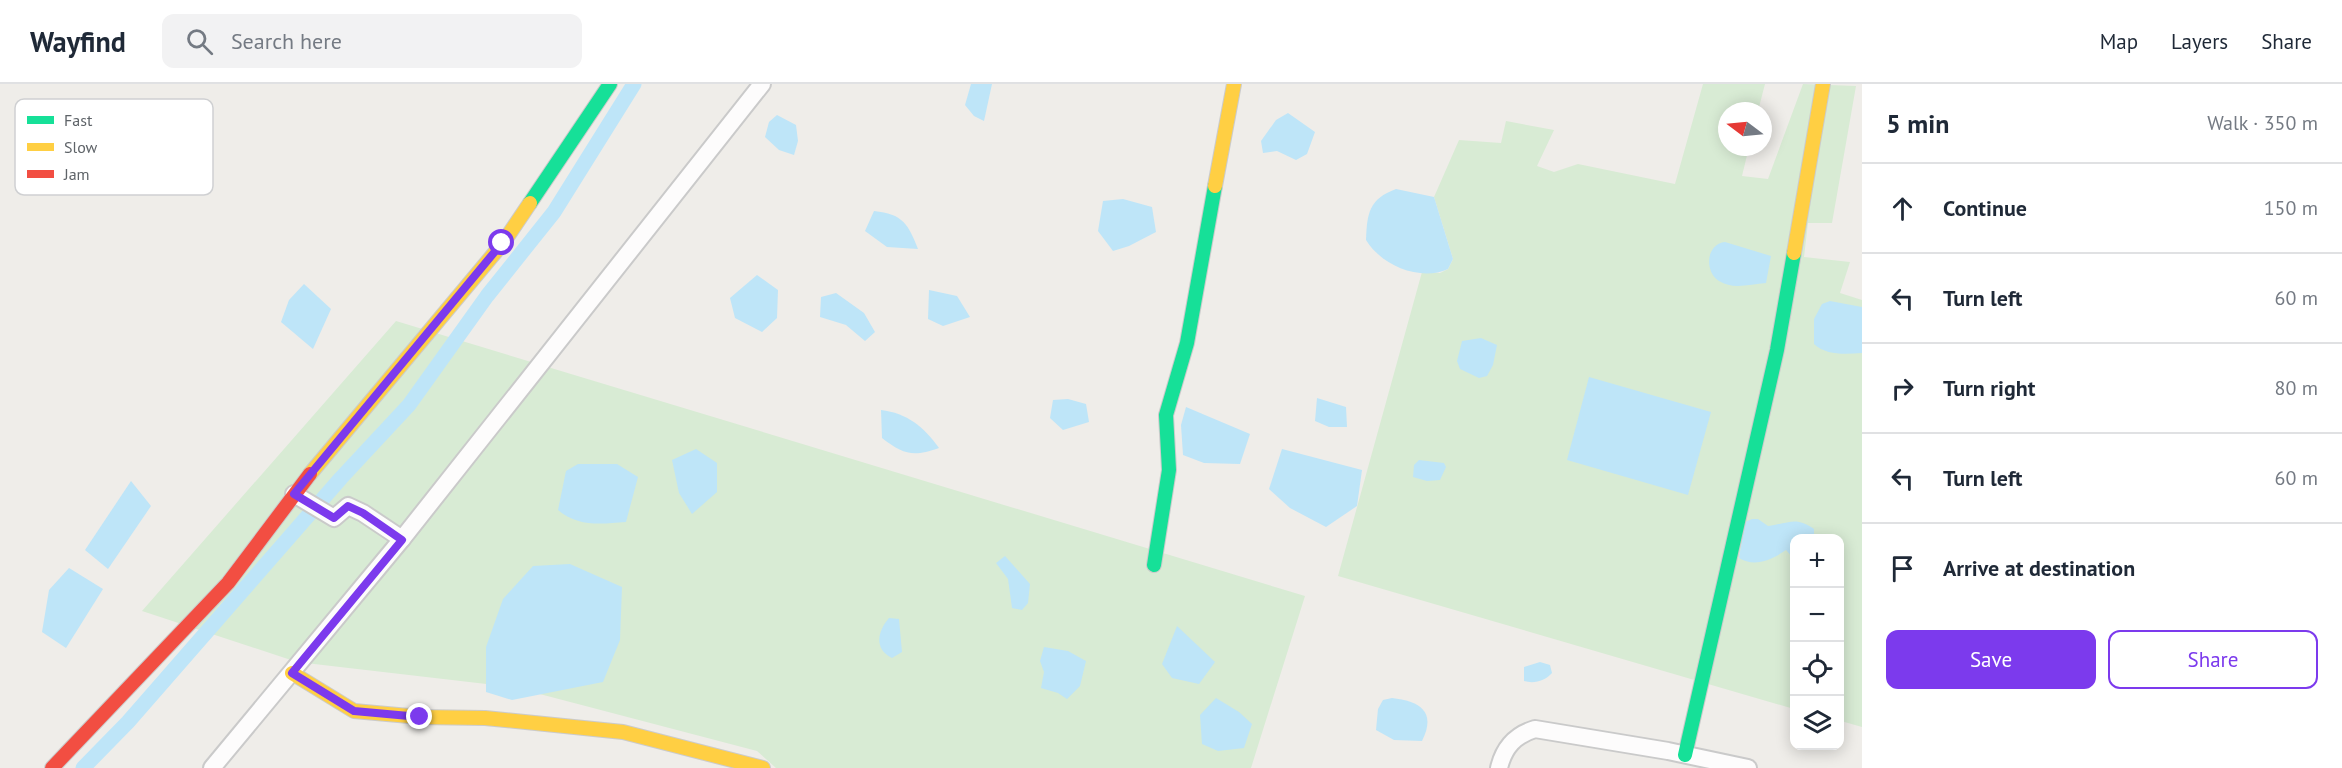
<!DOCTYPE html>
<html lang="en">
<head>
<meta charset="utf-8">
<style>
  body { margin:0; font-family:"PT Sans",sans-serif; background:#f2f2f3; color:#1f2937 }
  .controls { position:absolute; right:18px; bottom:18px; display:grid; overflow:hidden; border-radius:12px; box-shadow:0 3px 15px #0003 }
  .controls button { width:54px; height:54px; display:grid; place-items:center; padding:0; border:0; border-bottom:2px solid #e0e1e3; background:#fff; color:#1f2937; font:30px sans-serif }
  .compass { position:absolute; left:1718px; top:18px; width:54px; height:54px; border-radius:50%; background:#fff; box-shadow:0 3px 15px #0003; rotate:286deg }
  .stop { position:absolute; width:18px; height:18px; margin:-14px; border:4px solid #7c3aed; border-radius:50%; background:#fff }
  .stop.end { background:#7c3aed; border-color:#fff; box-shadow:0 2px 6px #0008 }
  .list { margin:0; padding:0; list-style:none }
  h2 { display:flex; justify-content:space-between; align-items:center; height:78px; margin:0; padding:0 24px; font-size:26px }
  h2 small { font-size:20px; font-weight:400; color:#747a83 }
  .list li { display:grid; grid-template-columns:39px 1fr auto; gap:18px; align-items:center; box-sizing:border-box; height:90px; padding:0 24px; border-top:2px solid #e0e1e3 }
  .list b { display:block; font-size:22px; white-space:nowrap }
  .list em { font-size:20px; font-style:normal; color:#747a83 }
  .actions { display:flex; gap:12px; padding:18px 24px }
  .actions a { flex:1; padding:14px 0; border:2px solid #7c3aed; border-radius:12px; text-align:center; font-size:21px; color:#7c3aed }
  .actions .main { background:#7c3aed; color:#fff }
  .icon { flex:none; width:33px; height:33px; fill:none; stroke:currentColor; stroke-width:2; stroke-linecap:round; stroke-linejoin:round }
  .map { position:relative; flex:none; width:1862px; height:684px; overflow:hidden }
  header { display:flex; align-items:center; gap:36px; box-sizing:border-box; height:84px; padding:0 30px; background:#fff; border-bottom:2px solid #e0e1e3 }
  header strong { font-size:28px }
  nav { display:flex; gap:33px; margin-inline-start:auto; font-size:21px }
  .search { width:420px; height:54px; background:#f2f2f3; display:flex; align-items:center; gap:15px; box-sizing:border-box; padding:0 21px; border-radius:12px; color:#747a83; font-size:22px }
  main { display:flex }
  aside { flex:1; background:#fff }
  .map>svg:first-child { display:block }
  .green { fill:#d8ebd4 }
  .water { fill:#bee5f8 }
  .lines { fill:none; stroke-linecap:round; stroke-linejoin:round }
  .canal { stroke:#bee5f8; stroke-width:15 }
  .street-casing { stroke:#cacaca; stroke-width:20 }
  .fast-casing { stroke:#cbcbcb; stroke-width:16 }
  .slow-casing { stroke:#cbcbcb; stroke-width:16 }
  .jam-casing { stroke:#cbcbcb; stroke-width:16 }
  .street { stroke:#fdfcfc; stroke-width:16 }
  .fast { stroke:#16e098; stroke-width:14 }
  .slow { stroke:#ffcf43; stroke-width:14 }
  .jam { stroke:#f24e42; stroke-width:14 }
  .route { stroke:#7c3aed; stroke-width:8 }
  .key { fill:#fff; stroke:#cfd0d2; stroke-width:1.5 }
  .key-label { font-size:16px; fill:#5e6368 }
</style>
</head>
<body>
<header>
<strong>Wayfind</strong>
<div class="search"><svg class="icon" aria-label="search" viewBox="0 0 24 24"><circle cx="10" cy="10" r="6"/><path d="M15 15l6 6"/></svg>Search here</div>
<nav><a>Map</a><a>Layers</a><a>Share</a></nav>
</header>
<main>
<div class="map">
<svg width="1862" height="684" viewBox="0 0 1862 684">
  <rect width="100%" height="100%" fill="#efede9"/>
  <g class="green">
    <path d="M1703,0H1765L1758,27H1727V63H1749L1742,92L1768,95L1803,0L1856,2L1832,139H1808L1804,173L1850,178L1840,209L1862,216V643L1841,637L1840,625V454H1794V625L1338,492L1422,188L1440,189L1448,185L1453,175L1434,113L1459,56L1501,59L1506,37L1554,46L1537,82L1554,88L1578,80L1675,100Z"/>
    <path d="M396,237L1305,512L1251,684H776L757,667L513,603L297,578L142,527Z"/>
  </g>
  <g class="water">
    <path d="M971,0H992L984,37L974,32L965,21Z"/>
    <path d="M1288,29L1315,48L1307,70L1296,76L1277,67L1263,69L1261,57L1276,36Z"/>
    <path d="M777,31L796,41L798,57L794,71L779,66L765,53L769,38Z"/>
    <path d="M1396,105L1434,113L1453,175L1448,185C1420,198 1381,181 1366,156C1367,129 1369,115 1396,105Z"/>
    <path d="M1123,115L1152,123L1156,148L1129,162L1113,167L1098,147L1103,117Z"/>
    <path d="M874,127C903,130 908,140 918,165L887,163L865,147Z"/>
    <path d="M1725,158L1771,172L1766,199C1750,200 1733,206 1719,197C1704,187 1706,160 1725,158Z"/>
    <path d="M757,191L778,206L777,234L762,248L735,234L730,214Z"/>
    <path d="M304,200L331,225L313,265L281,238L289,216Z"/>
    <path d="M929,206L957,212L970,233L943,242L928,235Z"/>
    <path d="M836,209L864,229L875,248L865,257L846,241L820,233L821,213Z"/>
    <path d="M1830,217L1862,223V269C1846,270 1827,272 1814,260V235L1822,220Z"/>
    <path d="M1481,254L1497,261L1493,281L1487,292L1479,294L1460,285L1457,277L1462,257Z"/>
    <path d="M1589,293L1711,328L1688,411L1567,376Z"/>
    <path d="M1317,314L1346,323L1347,343H1329L1315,337Z"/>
    <path d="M1068,315L1086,320L1089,338L1063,346L1050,334L1053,316Z"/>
    <path d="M1186,323L1250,350L1240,380L1204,379L1183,371L1181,341Z"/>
    <path d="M881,326C907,329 924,343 939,364C913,373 904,371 882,354Z"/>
    <path d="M696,365L717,379V408L692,430L679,409L672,376Z"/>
    <path d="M1282,365L1362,386L1357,422L1326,443L1290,424L1269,405Z"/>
    <path d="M1419,376L1444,379L1446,383L1440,396L1427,397L1413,393L1414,381Z"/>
    <path d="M578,380H617L638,393L626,438C600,440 578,443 558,426L566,387Z"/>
    <path d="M131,397L151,422L108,485L85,466Z"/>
    <path d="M1752,435H1758L1768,442C1790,439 1796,432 1814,445V454H1794V475L1786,466C1773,475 1755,484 1739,474L1745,438Z"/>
    <path d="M1005,472L1030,500L1028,519L1022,526L1012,524L1008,495L996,479Z"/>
    <path d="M570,480L622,503L620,556L603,598L512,616L486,608V563L503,515L533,482Z"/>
    <path d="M69,484L103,505L66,564L42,548L49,506Z"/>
    <path d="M889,534L899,535L902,568L892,574C874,565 877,548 889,534Z"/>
    <path d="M1177,542L1215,578L1199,600L1172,594L1162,580Z"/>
    <path d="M1044,563L1068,567L1086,577L1080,602L1067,615L1058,609L1041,604L1044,588L1040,577Z"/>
    <path d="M1540,578L1550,581L1552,589C1545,597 1534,600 1524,597V583Z"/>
    <path d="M1216,614L1239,628L1252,640L1244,664L1218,667L1202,660L1200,631Z"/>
    <path d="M1392,614C1419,617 1437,627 1422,657L1394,656L1376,646L1378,625L1383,616Z"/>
  </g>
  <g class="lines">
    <path class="canal" d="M83,684L128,638L341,394L409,321L487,212L554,128L634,0"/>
    <defs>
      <g id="street">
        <path d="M402,455L762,0"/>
        <path d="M212,684L402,455L363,429L348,422L334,434L294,410"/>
        <path d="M1499,684C1504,663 1515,651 1535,645L1668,667L1748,684"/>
      </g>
      <g id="fast">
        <path d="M530,119L610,0"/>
        <path d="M1154,481L1169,386L1166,331L1187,259L1215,102"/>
        <path d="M1685,671L1777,266L1794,169"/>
      </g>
      <g id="slow">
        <path d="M1215,102L1234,0"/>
        <path d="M1794,169L1823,0"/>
        <path d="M310,390L503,159L530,119"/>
        <path d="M292,589L354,627L420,633L485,634L623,648L763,684"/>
      </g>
      <path id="jam" d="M52,684L228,499L310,390"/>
    </defs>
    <use href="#street" class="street-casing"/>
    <use href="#fast" class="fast-casing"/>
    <use href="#slow" class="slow-casing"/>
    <use href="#jam" class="jam-casing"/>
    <use href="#street" class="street"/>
    <use href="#fast" class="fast"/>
    <use href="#slow" class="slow"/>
    <use href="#jam" class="jam"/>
  </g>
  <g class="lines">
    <path class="route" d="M420,633L354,627L292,589L402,456L363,429L348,422L334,434L294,410L502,159"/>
  </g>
  <rect x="15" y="15" width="198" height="96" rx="9" class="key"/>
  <rect x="27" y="32" width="27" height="8" fill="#16e098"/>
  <rect x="27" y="59" width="27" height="8" fill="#ffcf43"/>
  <rect x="27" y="86" width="27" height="8" fill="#f24e42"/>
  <g class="key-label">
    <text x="64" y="42">Fast</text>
    <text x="64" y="69">Slow</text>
    <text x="64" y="96">Jam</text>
  </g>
</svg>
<div class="controls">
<button>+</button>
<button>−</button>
<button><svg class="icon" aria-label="locate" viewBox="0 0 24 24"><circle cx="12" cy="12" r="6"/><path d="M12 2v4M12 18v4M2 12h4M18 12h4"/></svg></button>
<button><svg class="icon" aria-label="layers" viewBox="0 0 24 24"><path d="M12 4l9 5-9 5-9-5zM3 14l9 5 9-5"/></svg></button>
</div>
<svg class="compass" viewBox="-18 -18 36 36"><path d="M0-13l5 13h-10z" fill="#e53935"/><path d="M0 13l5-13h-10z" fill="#747a83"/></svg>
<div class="stop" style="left:502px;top:159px"></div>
<div class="stop end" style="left:420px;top:633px"></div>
</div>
<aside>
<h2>5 min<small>Walk · 350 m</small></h2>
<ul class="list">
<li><svg class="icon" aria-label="ahead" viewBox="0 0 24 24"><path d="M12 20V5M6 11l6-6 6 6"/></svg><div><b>Continue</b></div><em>150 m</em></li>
<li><svg class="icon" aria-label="left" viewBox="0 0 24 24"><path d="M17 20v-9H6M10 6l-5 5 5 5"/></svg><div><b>Turn left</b></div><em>60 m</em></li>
<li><svg class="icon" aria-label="right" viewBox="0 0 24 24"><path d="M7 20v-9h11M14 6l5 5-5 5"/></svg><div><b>Turn right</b></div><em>80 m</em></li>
<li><svg class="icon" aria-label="left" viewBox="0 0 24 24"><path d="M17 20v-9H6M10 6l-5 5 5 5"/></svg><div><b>Turn left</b></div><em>60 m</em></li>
<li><svg class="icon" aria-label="arrive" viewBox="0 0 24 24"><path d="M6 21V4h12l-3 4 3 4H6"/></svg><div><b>Arrive at destination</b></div></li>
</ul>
<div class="actions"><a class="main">Save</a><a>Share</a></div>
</aside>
</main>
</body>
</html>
